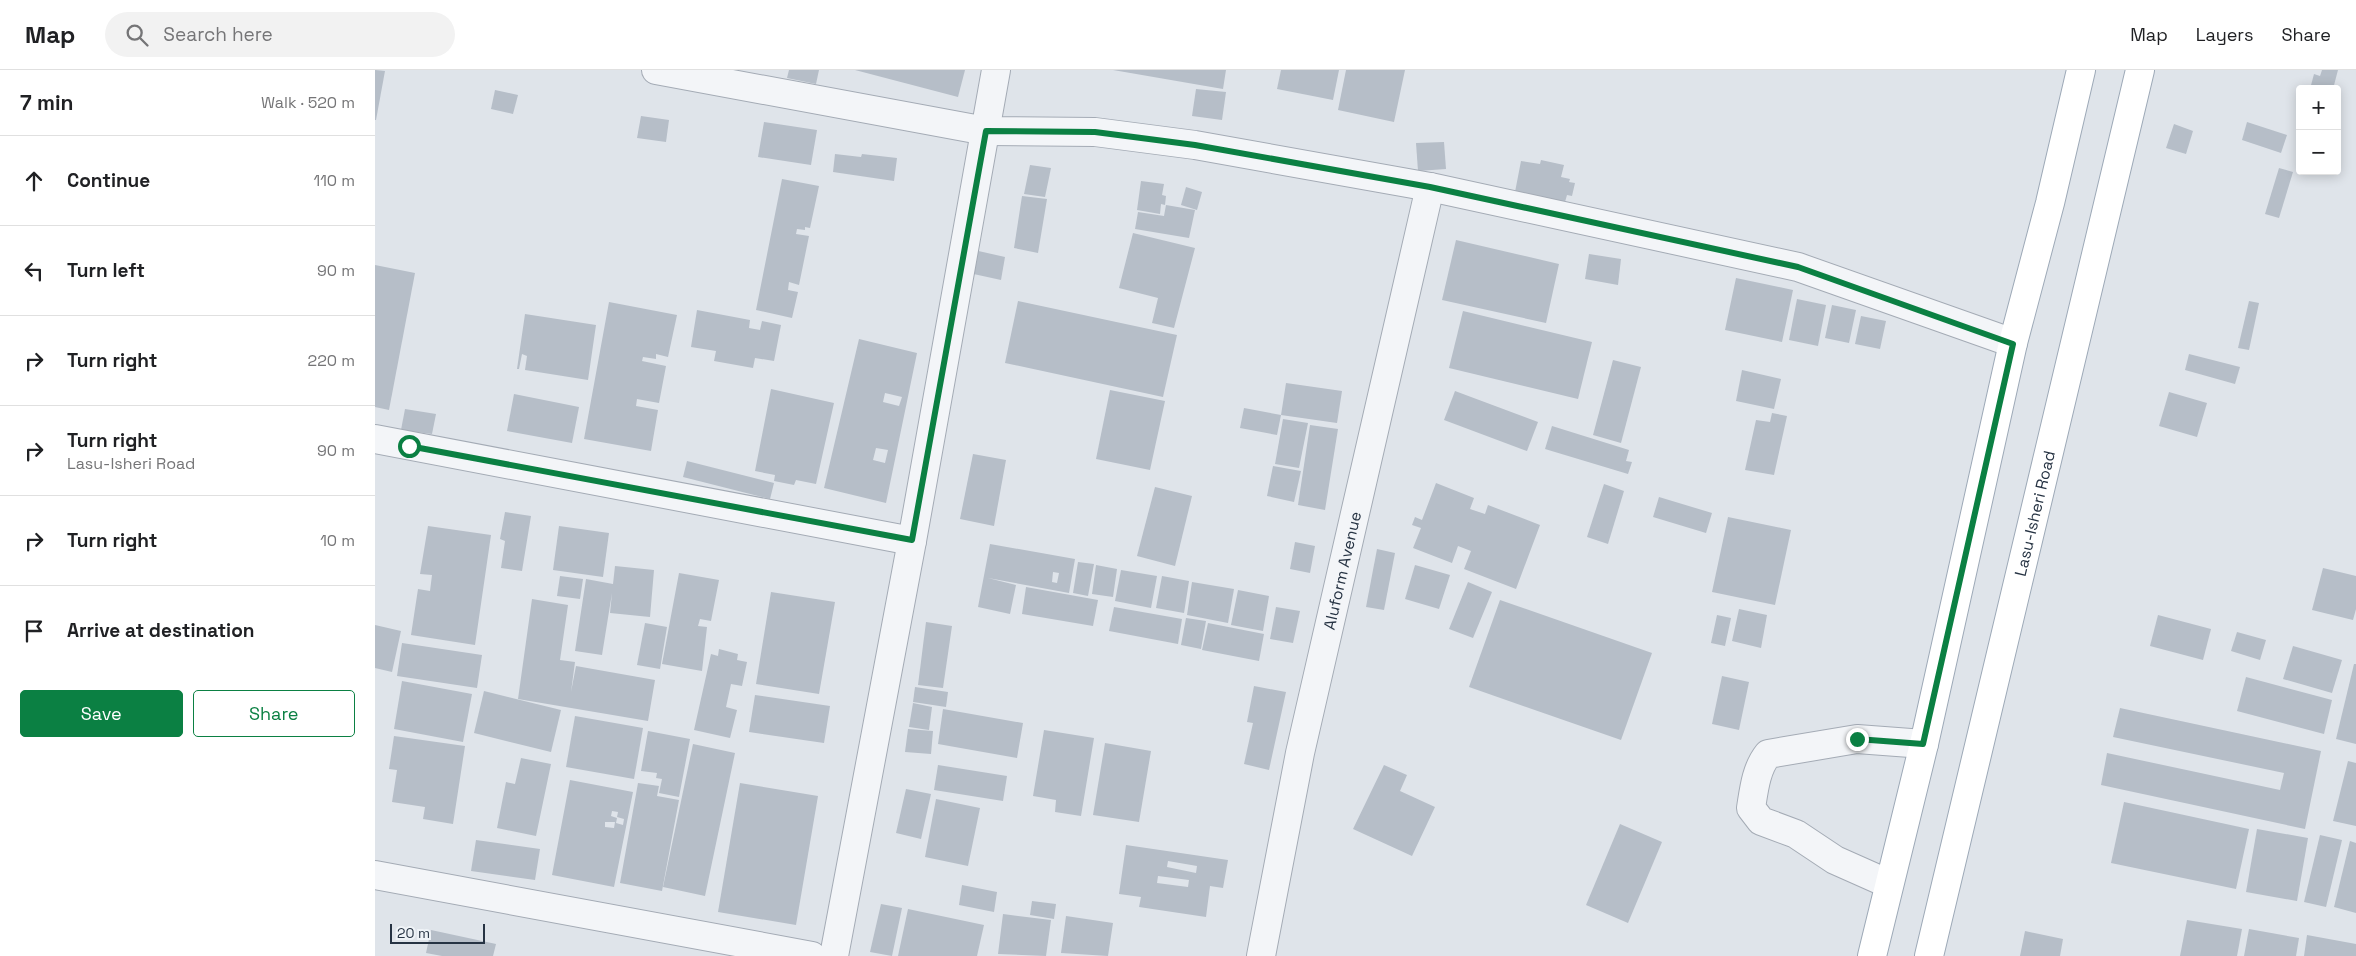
<!DOCTYPE html>
<html lang="en">
<head>
<meta charset="utf-8">
<style>
  body { margin:0; font-family:"Space Grotesk",sans-serif; background:#f2f2f2; color:#202124 }
  .controls { position:absolute; right:15px; top:15px; display:grid; overflow:hidden; border-radius:5px; box-shadow:0 2px 12px #0003 }
  .controls button { width:45px; height:45px; display:grid; place-items:center; padding:0; border:0; border-bottom:1px solid #e0e0e0; background:#fff; color:#202124; font:25px sans-serif }
  .scale { position:absolute; left:15px; bottom:12px; width:95px; box-sizing:border-box; padding-left:5px; border:2px solid #263343; border-top:0; font-size:14px; line-height:18px; white-space:nowrap; color:#263343; -webkit-text-stroke:4px #eff3f7; paint-order:stroke }
  .stop { position:absolute; width:15px; height:15px; margin:-11px; border:4px solid #0b8043; border-radius:50%; background:#fff }
  .stop.end { background:#0b8043; border-color:#fff; box-shadow:0 1px 5px #0008 }
  .list { margin:0; padding:0; list-style:none }
  h2 { display:flex; justify-content:space-between; align-items:center; height:65px; margin:0; padding:0 20px; font-size:21px }
  h2 small { font-size:16px; font-weight:400; color:#757577 }
  .list li { display:grid; grid-template-columns:32px 1fr auto; gap:15px; align-items:center; box-sizing:border-box; height:90px; padding:0 20px; border-top:1px solid #e0e0e0 }
  .list b { display:block; font-size:19px; white-space:nowrap }
  .list p { margin:0; font-size:16px; white-space:nowrap; color:#757577 }
  .list em { font-size:16px; font-style:normal; color:#757577 }
  .actions { display:flex; gap:10px; padding:15px 20px }
  .actions a { flex:1; padding:11px 0; border:1px solid #0b8043; border-radius:5px; text-align:center; font-size:18px; color:#0b8043 }
  .actions .main { background:#0b8043; color:#fff }
  .icon { flex:none; width:28px; height:28px; fill:none; stroke:currentColor; stroke-width:2; stroke-linecap:round; stroke-linejoin:round }
  .map { position:relative; flex:none; width:1981px; height:886px; overflow:hidden }
  header { display:flex; align-items:center; gap:30px; box-sizing:border-box; height:70px; padding:0 25px; background:#fff; border-bottom:1px solid #e0e0e0 }
  header strong { font-size:24px }
  nav { display:flex; gap:28px; margin-inline-start:auto; font-size:18px }
  .search { width:350px; height:45px; background:#f2f2f2; display:flex; align-items:center; gap:12px; box-sizing:border-box; padding:0 18px; border-radius:28px; color:#757577; font-size:19px }
  main { display:flex }
  aside { flex:1; background:#fff }
  .map>svg:first-child { display:block }
  .building { fill:#b6bec8; fill-rule:evenodd }
  .lines { fill:none; stroke-linecap:round; stroke-linejoin:round }
  .minor-casing { stroke:#a4abb5; stroke-width:30 }
  .major-casing { stroke:#9da9b7; stroke-width:30 }
  .minor { stroke:#f3f5f8; stroke-width:28 }
  .major { stroke:#fff; stroke-width:28 }
  .route { stroke:#0b8043; stroke-width:6 }
  .labels { text-anchor:middle; dominant-baseline:central; stroke-width:4.5; stroke-linejoin:round; paint-order:stroke }
  .street-label { font-size:16px; fill:#263343; stroke:#eff3f7 }
</style>
</head>
<body>
<header>
<strong>Map</strong>
<div class="search"><svg class="icon" aria-label="search" viewBox="0 0 24 24"><circle cx="10" cy="10" r="6"/><path d="M15 15l6 6"/></svg>Search here</div>
<nav><a>Map</a><a>Layers</a><a>Share</a></nav>
</header>
<main>
<aside>
<h2>7 min<small>Walk · 520 m</small></h2>
<ul class="list">
<li><svg class="icon" aria-label="ahead" viewBox="0 0 24 24"><path d="M12 20V5M6 11l6-6 6 6"/></svg><div><b>Continue</b></div><em>110 m</em></li>
<li><svg class="icon" aria-label="left" viewBox="0 0 24 24"><path d="M17 20v-9H6M10 6l-5 5 5 5"/></svg><div><b>Turn left</b></div><em>90 m</em></li>
<li><svg class="icon" aria-label="right" viewBox="0 0 24 24"><path d="M7 20v-9h11M14 6l5 5-5 5"/></svg><div><b>Turn right</b></div><em>220 m</em></li>
<li><svg class="icon" aria-label="right" viewBox="0 0 24 24"><path d="M7 20v-9h11M14 6l5 5-5 5"/></svg><div><b>Turn right</b><p>Lasu-Isheri Road</p></div><em>90 m</em></li>
<li><svg class="icon" aria-label="right" viewBox="0 0 24 24"><path d="M7 20v-9h11M14 6l5 5-5 5"/></svg><div><b>Turn right</b></div><em>10 m</em></li>
<li><svg class="icon" aria-label="arrive" viewBox="0 0 24 24"><path d="M6 21V4h12l-3 4 3 4H6"/></svg><div><b>Arrive at destination</b></div></li>
</ul>
<div class="actions"><a class="main">Save</a><a>Share</a></div>
</aside>
<div class="map">
<svg width="1981" height="886" viewBox="0 0 1981 886">
  <rect width="100%" height="100%" fill="#dfe4ea"/>
  <g class="building">
    <path d="M0,0L10,1L1,50H0Z"/>
    <path d="M414,0H444L441,14L412,8Z"/>
    <path d="M480,0H590L583,27Z"/>
    <path d="M738,0H851L848,19Z"/>
    <path d="M906,0H964L958,30L902,19Z"/>
    <path d="M971,0H1030L1019,52L963,40Z"/>
    <path d="M1947,0H1963L1958,19H1935L1939,4L1945,6Z"/>
    <path d="M821,19L851,22L847,50L817,46Z"/>
    <path d="M120,20L143,25L138,44L116,39Z"/>
    <path d="M266,46L294,50L291,72L262,68Z"/>
    <path d="M389,52L442,60L436,95L383,87Z"/>
    <path d="M1872,52L1912,65L1906,83L1867,70Z"/>
    <path d="M1799,54L1818,61L1811,84L1791,78Z"/>
    <path d="M1069,72L1071,99L1043,101L1041,73Z"/>
    <path d="M460,84L486,87L487,84L522,88L519,111L458,102Z"/>
    <path d="M1166,90L1189,95L1186,107L1195,109L1194,112L1200,113L1197,126L1192,125L1190,132L1140,122L1146,91L1165,94Z"/>
    <path d="M655,95L676,98L670,127L649,124Z"/>
    <path d="M1904,98L1918,102L1904,148L1890,144Z"/>
    <path d="M407,109L444,116L435,158L430,157V160L422,159L421,164L434,166L424,215L414,212L413,220L423,222L417,248L381,240Z"/>
    <path d="M766,111L789,114L787,125L791,126L790,135L786,134L785,144L762,140Z"/>
    <path d="M811,117L827,122L822,140L806,135Z"/>
    <path d="M647,126L672,129L663,183L639,178Z"/>
    <path d="M791,135L820,140L814,168L760,159L763,142L789,146Z"/>
    <path d="M758,163L820,178L799,258L777,253L783,228L744,218Z"/>
    <path d="M1081,170L1184,194L1171,253L1067,230Z"/>
    <path d="M599,180L630,187L626,210L594,203Z"/>
    <path d="M1214,184L1246,189L1243,215L1210,209Z"/>
    <path d="M0,195L40,203L14,340L0,337Z"/>
    <path d="M1361,208L1418,220L1407,272L1350,260Z"/>
    <path d="M1422,229L1451,235L1443,276L1414,270Z"/>
    <path d="M643,231L802,265L788,327L630,293Z"/>
    <path d="M1874,231L1884,233L1874,280L1863,278Z"/>
    <path d="M234,232L302,245L293,287L281,284V289L268,287L267,291L291,296L284,333L262,329L261,336L283,340L276,381L209,369Z"/>
    <path d="M1457,235L1481,240L1474,273L1450,268Z"/>
    <path d="M322,240L375,250L374,258L385,260L387,251L406,255L399,291L380,288L378,298L339,291L341,281L316,277Z"/>
    <path d="M1088,241L1217,272L1203,329L1074,298Z"/>
    <path d="M150,244L221,255L213,310L150,300L152,286L147,284L144,299H142Z"/>
    <path d="M1486,246L1511,251L1505,279L1480,274Z"/>
    <path d="M484,269L542,283L511,433L449,418ZM510,323L527,327L524,336L508,332ZM501,378L513,380L510,393L498,390Z"/>
    <path d="M1814,284L1865,297L1860,314L1810,300Z"/>
    <path d="M1238,290L1266,297L1246,373L1218,365Z"/>
    <path d="M1367,300L1406,309L1399,339L1361,331Z"/>
    <path d="M911,313L967,321L962,353L906,345Z"/>
    <path d="M396,319L459,333L441,414L421,410L419,415L399,411L400,405L380,401Z"/>
    <path d="M735,320L790,331L775,400L721,389Z"/>
    <path d="M1080,321L1163,352L1152,381L1069,350Z"/>
    <path d="M1794,322L1832,333L1822,367L1784,356Z"/>
    <path d="M139,324L204,337L197,373L132,361Z"/>
    <path d="M869,338L906,345L902,365L865,358Z"/>
    <path d="M30,339L61,344L57,364L26,360Z"/>
    <path d="M1397,343L1412,346L1399,405L1370,400L1381,350L1395,352Z"/>
    <path d="M908,349L933,353L924,398L900,394Z"/>
    <path d="M935,355L963,359L950,440L923,435Z"/>
    <path d="M1177,356L1254,380L1251,391L1257,392L1253,404L1170,379Z"/>
    <path d="M598,384L631,390L619,456L585,449Z"/>
    <path d="M312,391L399,413L395,429L308,407Z"/>
    <path d="M898,396L926,401L919,432L892,426Z"/>
    <path d="M1061,413L1099,428L1095,439L1110,444L1113,435L1165,455L1141,519L1089,499L1096,481L1083,476L1077,493L1038,478L1046,458L1037,455L1040,447L1047,450Z"/>
    <path d="M1229,414L1249,421L1233,474L1212,467Z"/>
    <path d="M780,417L817,426L800,496L762,486Z"/>
    <path d="M1284,427L1337,443L1331,463L1278,447Z"/>
    <path d="M130,442L156,446L147,501L126,498L130,471L125,469Z"/>
    <path d="M1353,447L1416,460L1400,535L1337,522Z"/>
    <path d="M53,456L116,465L100,575L36,565L43,519L55,521L57,505L45,504Z"/>
    <path d="M184,456L234,463L228,507L178,500Z"/>
    <path d="M920,472L940,476L935,503L915,499Z"/>
    <path d="M615,474L700,489L694,523L613,508L641,515L635,544L603,537ZM678,502L684,503L682,513L677,512Z"/>
    <path d="M1002,479L1020,483L1009,540L991,537Z"/>
    <path d="M703,492L719,494L713,526L698,523Z"/>
    <path d="M721,495L742,499L738,527L717,524Z"/>
    <path d="M1040,495L1075,505L1064,539L1030,529Z"/>
    <path d="M240,496L279,500L275,547L235,543L237,523L227,585L200,581L211,509L238,514Z"/>
    <path d="M1948,498L1981,506V539L1978,550L1937,540Z"/>
    <path d="M746,500L782,506L776,538L740,531Z"/>
    <path d="M304,503L344,510L336,551L325,549L323,556L332,557L327,601L287,594Z"/>
    <path d="M185,506L208,509L205,529L182,526Z"/>
    <path d="M787,506L814,511L809,543L781,538Z"/>
    <path d="M817,512L859,519L853,553L812,545Z"/>
    <path d="M1093,512L1117,522L1098,568L1074,559Z"/>
    <path d="M651,517L723,530L718,556L647,544Z"/>
    <path d="M863,520L894,526L888,561L856,555Z"/>
    <path d="M396,522L460,532L444,624L381,614Z"/>
    <path d="M157,529L193,535L185,590L200,592L196,622L201,596L280,610L273,651L143,629Z"/>
    <path d="M1125,530L1277,583L1246,670L1094,617Z"/>
    <path d="M739,537L807,549L803,574L734,561Z"/>
    <path d="M901,537L925,541L918,573L895,569Z"/>
    <path d="M1364,539L1392,545L1386,578L1357,571Z"/>
    <path d="M1342,545L1356,548L1350,576L1336,573Z"/>
    <path d="M1783,545L1836,559L1828,590L1775,576Z"/>
    <path d="M811,548L831,551L826,579L806,575Z"/>
    <path d="M551,552L577,556L568,618L543,615Z"/>
    <path d="M270,553L292,557L285,599L262,595Z"/>
    <path d="M833,553L889,564L884,591L827,580Z"/>
    <path d="M0,555L26,561L17,602L0,598Z"/>
    <path d="M1862,562L1891,570L1885,590L1856,581Z"/>
    <path d="M27,573L107,585L102,618L22,606Z"/>
    <path d="M1918,576L1967,590L1957,623L1908,609Z"/>
    <path d="M344,579L363,584L362,590L372,592L367,616L356,614L351,637L362,640L355,668L319,660L336,584L343,586Z"/>
    <path d="M1979,594H1981V674L1961,669Z"/>
    <path d="M1347,606L1374,612L1364,660L1337,654Z"/>
    <path d="M1871,607L1957,630L1949,664L1862,641Z"/>
    <path d="M27,611L97,624L88,672L19,659Z"/>
    <path d="M879,616L911,622L894,700L869,694L878,653L872,652Z"/>
    <path d="M540,617L573,622L571,637L538,632Z"/>
    <path d="M109,621L186,640L176,682L99,663Z"/>
    <path d="M380,625L455,636L449,673L374,662Z"/>
    <path d="M538,633L557,637L554,660L534,657Z"/>
    <path d="M1745,638L1946,681L1930,759L1726,715L1732,683L1905,720L1909,703L1738,667Z"/>
    <path d="M568,639L648,653L642,688L563,674Z"/>
    <path d="M200,646L268,658L259,709L191,697Z"/>
    <path d="M533,659L558,661L556,684L530,682Z"/>
    <path d="M669,660L719,668L706,746L680,742L681,730L658,726Z"/>
    <path d="M273,661L315,669L304,727L284,723L287,709L281,708L282,703L266,701Z"/>
    <path d="M19,666L90,676L78,754L48,749L50,737L17,732L22,700L14,699Z"/>
    <path d="M730,673L776,681L764,752L718,745Z"/>
    <path d="M318,674L360,683L330,826L288,817Z"/>
    <path d="M146,688L176,694L161,766L122,758L131,712L140,714Z"/>
    <path d="M1973,691L1981,693V756L1958,751Z"/>
    <path d="M563,695L632,706L628,731L559,720Z"/>
    <path d="M1009,695L1032,705L1025,721L1060,737L1037,786L978,759Z"/>
    <path d="M195,710L258,722L239,817L177,805ZM237,741L243,742L242,747L249,749L248,755L241,753L242,748L236,746ZM230,752H240L239,758L230,757Z"/>
    <path d="M263,713L284,716L282,726L304,730L287,821L245,813Z"/>
    <path d="M365,713L443,726L421,855L343,842Z"/>
    <path d="M531,719L556,724L546,769L521,763Z"/>
    <path d="M561,729L605,738L593,796L550,787Z"/>
    <path d="M1749,732L1874,759L1861,819L1736,793Z"/>
    <path d="M1245,754L1287,772L1253,853L1211,835Z"/>
    <path d="M1882,759L1933,768L1922,831L1871,822Z"/>
    <path d="M1945,765L1967,770L1951,837L1929,832Z"/>
    <path d="M101,770L165,779L160,810L96,801Z"/>
    <path d="M1975,771L1981,773V843L1959,837Z"/>
    <path d="M751,775L853,790L848,818L835,816L831,847L764,837L766,827L744,824ZM793,791L822,796L821,803L792,797ZM783,806L814,810L813,817L782,813Z"/>
    <path d="M587,815L622,822L619,842L584,835Z"/>
    <path d="M657,831L681,834L679,849L655,845Z"/>
    <path d="M506,834L527,838L517,886L495,882Z"/>
    <path d="M533,839L609,855L602,886H523Z"/>
    <path d="M628,844L676,850L671,886L623,884Z"/>
    <path d="M691,846L738,853L733,886L686,883Z"/>
    <path d="M1812,850L1867,859L1862,886H1805Z"/>
    <path d="M1874,859L1924,868L1921,886H1869Z"/>
    <path d="M56,860L121,874L118,886H67L51,883Z"/>
    <path d="M1650,861L1688,869L1685,886H1645Z"/>
    <path d="M1932,865L1981,874V886H1929Z"/>
  </g>
  <g class="lines">
    <defs>
      <g id="minor">
        <path d="M281,0L611,61L720,62L820,75L1055,117L1423,197L1638,273"/>
        <path d="M0,369L537,471"/>
        <path d="M0,805L437,886"/>
        <path d="M1514,814L1460,790L1421,764L1386,751L1376,738C1379,719 1381,699 1393,684L1482,669L1549,674"/>
        <path d="M459,886L537,471L621,0"/>
        <path id="s1" d="M886,886L925,683L1055,117"/>
      </g>
      <g id="major">
        <path d="M1497,886L1549,674L1638,273L1675,133L1706,0"/>
        <path id="s2" d="M1554,886L1765,0"/>
      </g>
    </defs>
    <use href="#minor" class="minor-casing"/>
    <use href="#major" class="major-casing"/>
    <use href="#minor" class="minor"/>
    <use href="#major" class="major"/>
  </g>
  <g class="lines">
    <path class="route" d="M34,376L537,470L611,61L720,62L820,75L1055,117L1423,197L1638,274L1548,674L1482,669"/>
  </g>
  <g class="labels">
    <g class="street-label">
      <text stroke="none"><textPath href="#s2" startOffset="455">Lasu-Isheri Road</textPath></text>
      <text stroke="none"><textPath href="#s1" startOffset="394">Aluform Avenue</textPath></text>
    </g>
  </g>
</svg>
<div class="controls">
<button>+</button>
<button>−</button>
</div>
<div class="scale">20 m</div>
<div class="stop" style="left:34px;top:376px"></div>
<div class="stop end" style="left:1482px;top:669px"></div>
</div>
</main>
</body>
</html>
